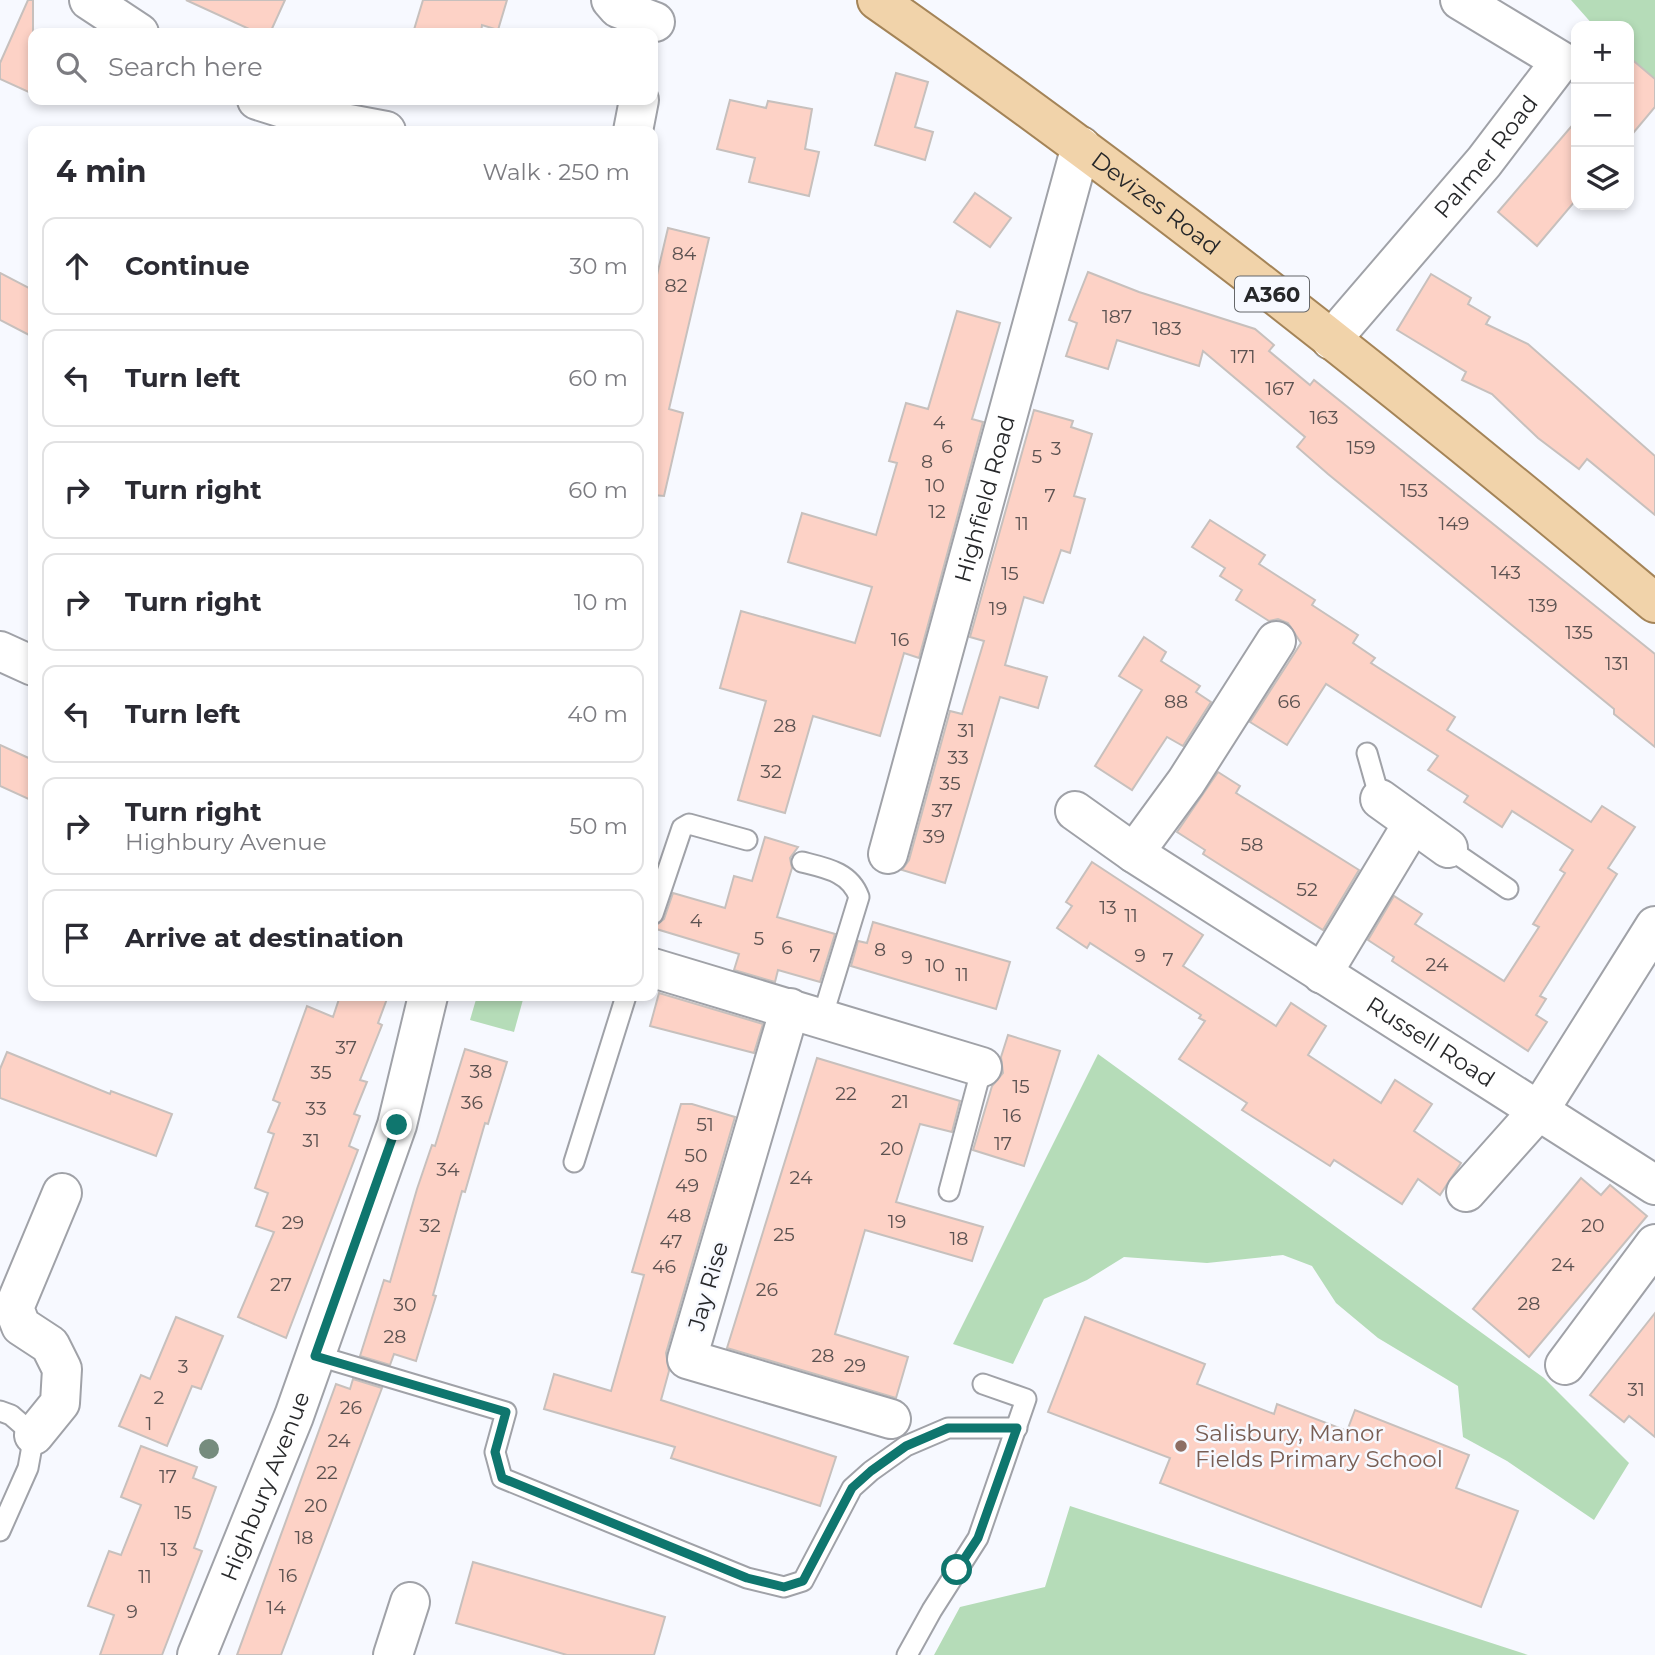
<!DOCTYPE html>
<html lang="en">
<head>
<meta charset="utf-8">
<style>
  body { margin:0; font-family:Montserrat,sans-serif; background:#f7f7f7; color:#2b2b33 }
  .controls { position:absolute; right:21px; top:21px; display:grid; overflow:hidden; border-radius:14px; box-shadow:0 4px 10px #0003 }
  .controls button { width:63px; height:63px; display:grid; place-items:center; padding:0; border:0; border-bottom:2px solid #e1e1e2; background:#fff; color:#2b2b33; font:35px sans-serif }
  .stop { position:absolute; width:21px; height:21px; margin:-16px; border:5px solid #0f766e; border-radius:50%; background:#fff }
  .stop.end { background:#0f766e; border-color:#fff; box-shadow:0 2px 7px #0008 }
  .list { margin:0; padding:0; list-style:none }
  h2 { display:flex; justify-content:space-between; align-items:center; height:91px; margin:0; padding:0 28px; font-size:30px }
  h2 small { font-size:23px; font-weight:400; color:#7c7c81 }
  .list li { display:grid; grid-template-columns:46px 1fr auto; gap:21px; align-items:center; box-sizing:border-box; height:98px; margin:0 14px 14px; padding:0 14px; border:2px solid #e1e1e2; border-radius:14px }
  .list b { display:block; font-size:26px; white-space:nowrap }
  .list p { margin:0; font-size:23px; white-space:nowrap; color:#7c7c81 }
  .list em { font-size:23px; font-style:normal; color:#7c7c81 }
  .icon { flex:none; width:38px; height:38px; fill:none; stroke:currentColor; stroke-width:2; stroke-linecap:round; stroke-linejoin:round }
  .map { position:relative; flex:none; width:1655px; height:1655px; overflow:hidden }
  .search { position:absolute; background:#fff; box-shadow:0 4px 10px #0003; left:28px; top:28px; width:630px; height:77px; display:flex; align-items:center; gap:18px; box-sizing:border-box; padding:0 24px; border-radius:14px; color:#7c7c81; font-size:26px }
  .panel { position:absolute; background:#fff; box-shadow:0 4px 10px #0003; left:28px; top:126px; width:630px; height:875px; border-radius:14px }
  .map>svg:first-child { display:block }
  .green { fill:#b5dcb8 }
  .building { fill:#fdd2c6; stroke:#c7c0bd; stroke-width:2 }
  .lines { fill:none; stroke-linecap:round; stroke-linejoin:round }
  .lane-casing { stroke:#a0a2a8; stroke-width:23 }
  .street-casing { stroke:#a0a2a8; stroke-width:42 }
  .primary-casing { stroke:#a48458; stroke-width:42 }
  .lane { stroke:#fff; stroke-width:19 }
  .street { stroke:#fff; stroke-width:38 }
  .primary { stroke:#f1d3aa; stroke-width:38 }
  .tree { fill:#768c7e }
  .route { stroke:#0f766e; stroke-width:9 }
  .education-dot { fill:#8d6e63; stroke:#f7f9ff; stroke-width:2.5 }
  .labels { text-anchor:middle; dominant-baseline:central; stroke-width:5; stroke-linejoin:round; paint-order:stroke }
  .number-label { font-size:19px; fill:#5c5251 }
  .shield { fill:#f7f9ff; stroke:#65676a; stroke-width:2 }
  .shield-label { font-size:21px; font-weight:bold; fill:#27282a }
  .street-label { font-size:23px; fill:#27282a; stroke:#f7f9ff }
  .education-label { font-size:23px; fill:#785e54; stroke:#f7f9ff; text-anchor:start }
</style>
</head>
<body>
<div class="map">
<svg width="1655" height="1655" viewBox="0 0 1655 1655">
  <rect width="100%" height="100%" fill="#f7f9ff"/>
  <g class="green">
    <path d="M1571,0H1655V93L1629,64V26H1594Z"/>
    <path d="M477,996H524L514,1032L470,1020Z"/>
    <path d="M1098,1054L1544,1378L1629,1463L1594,1520L1507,1461L1463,1437L1458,1386L1378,1338L1336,1303L1312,1266L1283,1255L1207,1263L1124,1257L1087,1280L1044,1299L1013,1364L953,1344Z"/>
    <path d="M1070,1506L1528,1655H934L960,1607L1045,1587Z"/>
  </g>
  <g class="building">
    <path d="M28,0H33V94L0,79V63Z"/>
    <path d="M186,0H285L270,33H258Z"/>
    <path d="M423,0H507L498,30L482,25L481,33H413Z"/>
    <path d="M1629,57L1655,79V107L1629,138Z"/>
    <path d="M896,73L928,82L915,127L933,132L925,160L875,145Z"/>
    <path d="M730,100L766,108L768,101L812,109L805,149L819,152L809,196L749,182L755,158L717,149Z"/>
    <path d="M1576,121V200L1537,246L1498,212Z"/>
    <path d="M975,193L1011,218L990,247L954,222Z"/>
    <path d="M668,228L709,238L669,409L683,413L664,496L653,495V292Z"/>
    <path d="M1088,272L1139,292L1255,329L1274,345L1269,351L1310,385L1314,380L1655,654V747L1614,714V709L1328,474L1297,447L1305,437L1203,351L1199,366L1117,340L1108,369L1066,356L1077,323L1069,320Z"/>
    <path d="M0,273L33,290V337L0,320Z"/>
    <path d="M1431,274L1471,298L1468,304L1490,317L1486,324L1528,344L1655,456V515L1587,459L1579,469L1538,438L1492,394L1462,380L1466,372L1397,330Z"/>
    <path d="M957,311L1000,323L972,419L983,422L919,658L904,653L880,736L813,716L785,813L738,800L766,701L720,688L741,611L855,643L872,587L788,562L802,513L876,535L897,463L889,461L906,403L928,409Z"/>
    <path d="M1034,410L1073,421L1071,427L1092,434L1074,496L1085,499L1070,553L1061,550L1043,603L1024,597L1005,665L1047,677L1038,708L1000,697L945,883L902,870L909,860L950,711L962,714L984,641L970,637Z"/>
    <path d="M1210,520L1265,555L1259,564L1315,600L1312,605L1358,635L1353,643L1375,658L1371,663L1455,717L1447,730L1591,822L1602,806L1635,827L1608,868L1617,874L1540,996L1546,999L1536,1015L1547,1022L1528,1051L1392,961L1394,957L1368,940L1394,896L1422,914L1415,924L1504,981L1539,927L1533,924L1565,873L1560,870L1573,850L1512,811L1502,827L1464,802L1468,796L1428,770L1438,756L1326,684L1287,745L1250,722L1301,643L1288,623L1278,619L1269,621L1236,600L1242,590L1220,576L1225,568L1192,547Z"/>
    <path d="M1144,637L1166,652L1161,661L1200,686L1196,692L1211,702L1183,746L1167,737L1132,790L1095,766L1142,690L1119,676Z"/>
    <path d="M0,745L33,760V801L0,786Z"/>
    <path d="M1218,772L1240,786L1236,793L1359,870L1323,930L1203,854L1205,850L1177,832Z"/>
    <path d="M765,837L798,847L790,858L792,868L777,917L835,934L820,982L778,970L775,982L734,970L739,954L653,928L664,919L673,893L725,908L734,876L752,881Z"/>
    <path d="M1092,862L1203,935L1183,966L1276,1026L1291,1003L1326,1026L1308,1055L1381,1103L1395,1080L1432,1104L1414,1131L1461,1163L1440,1195L1418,1179L1402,1204L1334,1160L1330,1166L1242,1110L1247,1103L1179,1059L1205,1021L1199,1018L1201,1015L1090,943L1087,948L1057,928L1072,906L1066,902Z"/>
    <path d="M873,922L1010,962L996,1009L851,966L858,941L867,943Z"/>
    <path d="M659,993L763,1024L754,1053L650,1026Z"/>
    <path d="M340,996H388L378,1023L382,1025L360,1080L367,1082L354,1114L360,1116L349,1146L358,1150L286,1338L238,1317L274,1232L256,1226L268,1193L255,1188L274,1134L268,1132L280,1103L273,1100L307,1006L333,1017Z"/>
    <path d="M1008,1035L1060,1051L1024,1166L973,1150L992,1086L1003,1073L1001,1057Z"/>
    <path d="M465,1049L507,1062L488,1124L485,1123L465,1192L462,1191L433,1295L436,1296L416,1361L394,1354L390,1365L360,1356L384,1280L390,1282L417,1189L432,1145L435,1146Z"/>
    <path d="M7,1052L110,1094L111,1091L172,1114L156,1156L0,1098V1069Z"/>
    <path d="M817,1058L960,1101L952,1132L920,1124L896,1202L983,1227L972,1261L865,1230L835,1334L908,1357L896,1398L727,1348Z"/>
    <path d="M681,1104H692L735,1117L666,1353L669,1371L661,1400L836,1457L820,1506L671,1458L675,1447L544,1409L554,1374L611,1391L644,1275L632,1272Z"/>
    <path d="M1581,1178L1601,1195L1610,1185L1647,1216L1529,1357L1473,1309Z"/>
    <path d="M1655,1313V1437L1629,1416L1624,1422L1590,1395Z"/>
    <path d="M176,1317L223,1336L201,1389L192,1386L167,1446L119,1426L141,1375L150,1379Z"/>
    <path d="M1085,1317L1205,1364L1197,1384L1274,1414L1277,1404L1347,1431L1355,1410L1469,1455L1456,1488L1518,1511L1481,1607L1160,1483L1170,1458L1048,1412Z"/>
    <path d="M353,1379L382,1388L281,1655H237L336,1384L350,1389Z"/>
    <path d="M141,1446L197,1467L193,1478L216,1487L194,1548L202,1551L162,1655H100L114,1615L88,1606L109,1551L121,1555L141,1505L121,1497Z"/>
    <path d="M473,1562L665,1617L654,1655H567L456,1623Z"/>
  </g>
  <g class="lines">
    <defs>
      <g id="lane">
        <path d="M1367,753L1380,799"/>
        <path d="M1448,848L1508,889"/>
        <path d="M802,862C826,868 850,872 859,897L822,1018"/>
        <path d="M653,914L682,828L689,824L747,840"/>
        <path d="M574,1162L626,996"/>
        <path d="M949,1191L982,1067"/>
        <path d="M315,1355L506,1412L495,1452L502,1478L747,1578L784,1587L803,1581L852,1488L871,1471L906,1446L948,1428H1017"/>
        <path d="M0,1411L11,1415L34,1435L28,1468L0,1531"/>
        <path d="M907,1655L932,1610L978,1538L1026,1399L983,1384"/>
      </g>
      <g id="street">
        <path d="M89,0L139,33"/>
        <path d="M611,0L618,8L655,22"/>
        <path d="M257,100L311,117L386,131"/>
        <path d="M633,131L639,100"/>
        <path id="s1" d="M1331,340L1484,162L1561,61L1460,0"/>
        <path d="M0,651L33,666"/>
        <path d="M1380,799L1448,848"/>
        <path id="s2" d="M1075,811L1134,853L1655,1185"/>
        <path d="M1134,853L1186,782L1276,641"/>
        <path id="s3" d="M888,854L1081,146"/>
        <path d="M653,968L982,1067"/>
        <path d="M1322,974L1413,823"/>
        <path d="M790,1008L687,1359L891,1419"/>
        <path d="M1466,1192L1540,1109L1655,926"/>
        <path d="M1565,1365L1655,1244"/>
        <path d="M34,1435L60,1403L62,1369L50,1345L21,1326L14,1308L62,1193"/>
        <path id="s4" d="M197,1655L294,1416L397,1125L428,996"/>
        <path d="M393,1655L410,1602"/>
      </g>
      <g id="primary">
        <path id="s5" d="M877,0C1146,188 1404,392 1655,603"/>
      </g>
    </defs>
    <use href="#lane" class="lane-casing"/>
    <use href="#street" class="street-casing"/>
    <use href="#primary" class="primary-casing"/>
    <use href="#lane" class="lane"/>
    <use href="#street" class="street"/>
    <use href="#primary" class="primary"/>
  </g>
  <circle class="tree" cx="209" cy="1449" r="10"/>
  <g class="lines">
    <path class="route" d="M397,1125L315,1356L506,1412L495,1452L502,1478L747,1578L784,1587L803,1581L852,1488L871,1471L906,1446L948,1428H1017L978,1538L957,1570"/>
  </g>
  <circle class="education-dot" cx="1181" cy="1446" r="7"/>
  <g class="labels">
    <g class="number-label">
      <text x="684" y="253">84</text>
      <text x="676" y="285">82</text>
      <text x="1117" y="316">187</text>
      <text x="1167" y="328">183</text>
      <text x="1243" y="356">171</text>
      <text x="1280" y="388">167</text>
      <text x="1324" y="417">163</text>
      <text x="939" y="422">4</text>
      <text x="947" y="446">6</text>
      <text x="1361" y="447">159</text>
      <text x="1056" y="448">3</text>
      <text x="1037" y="456">5</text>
      <text x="927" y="461">8</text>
      <text x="935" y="485">10</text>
      <text x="1414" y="490">153</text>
      <text x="1050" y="495">7</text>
      <text x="937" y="511">12</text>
      <text x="1022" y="523">11</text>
      <text x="1454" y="523">149</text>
      <text x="1506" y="572">143</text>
      <text x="1010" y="573">15</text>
      <text x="1543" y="605">139</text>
      <text x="998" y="608">19</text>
      <text x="1579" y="632">135</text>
      <text x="900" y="639">16</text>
      <text x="1617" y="663">131</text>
      <text x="1176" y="701">88</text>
      <text x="1289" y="701">66</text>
      <text x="785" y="725">28</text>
      <text x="966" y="730">31</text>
      <text x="958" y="757">33</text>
      <text x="771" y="771">32</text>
      <text x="950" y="783">35</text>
      <text x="942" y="810">37</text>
      <text x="934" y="836">39</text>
      <text x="1252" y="844">58</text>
      <text x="1307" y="889">52</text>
      <text x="1108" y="907">13</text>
      <text x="1131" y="915">11</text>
      <text x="696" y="920">4</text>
      <text x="759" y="938">5</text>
      <text x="787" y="947">6</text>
      <text x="880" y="949">8</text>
      <text x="815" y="955">7</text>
      <text x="1140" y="955">9</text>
      <text x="907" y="957">9</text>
      <text x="1168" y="959">7</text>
      <text x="1437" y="964">24</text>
      <text x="935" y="965">10</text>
      <text x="962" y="974">11</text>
      <text x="346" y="1047">37</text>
      <text x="481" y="1071">38</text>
      <text x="321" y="1072">35</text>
      <text x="1021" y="1086">15</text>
      <text x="846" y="1093">22</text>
      <text x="900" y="1101">21</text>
      <text x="472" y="1102">36</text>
      <text x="316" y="1108">33</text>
      <text x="1012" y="1115">16</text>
      <text x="705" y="1124">51</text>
      <text x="311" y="1140">31</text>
      <text x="1003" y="1143">17</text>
      <text x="892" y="1148">20</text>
      <text x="696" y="1155">50</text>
      <text x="448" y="1169">34</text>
      <text x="801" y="1177">24</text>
      <text x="687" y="1185">49</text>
      <text x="679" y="1215">48</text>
      <text x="897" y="1221">19</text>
      <text x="293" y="1222">29</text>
      <text x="430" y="1225">32</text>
      <text x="1593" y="1225">20</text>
      <text x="784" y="1234">25</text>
      <text x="959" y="1238">18</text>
      <text x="671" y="1241">47</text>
      <text x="1563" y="1264">24</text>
      <text x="664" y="1266">46</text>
      <text x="281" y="1284">27</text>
      <text x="767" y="1289">26</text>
      <text x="1529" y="1303">28</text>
      <text x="405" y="1304">30</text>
      <text x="395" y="1336">28</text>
      <text x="823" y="1355">28</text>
      <text x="855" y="1365">29</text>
      <text x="183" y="1366">3</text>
      <text x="1636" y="1389">31</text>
      <text x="159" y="1397">2</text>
      <text x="351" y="1407">26</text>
      <text x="149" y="1423">1</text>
      <text x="339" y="1440">24</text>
      <text x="327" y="1472">22</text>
      <text x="168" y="1476">17</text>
      <text x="316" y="1505">20</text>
      <text x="183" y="1512">15</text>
      <text x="304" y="1537">18</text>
      <text x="169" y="1549">13</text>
      <text x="288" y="1575">16</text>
      <text x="145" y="1576">11</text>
      <text x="276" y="1607">14</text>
      <text x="132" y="1611">9</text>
    </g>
    <rect class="shield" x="1235" y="276.5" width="74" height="35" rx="5"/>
    <g class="shield-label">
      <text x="1272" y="294">A360</text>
    </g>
    <g class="street-label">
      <text stroke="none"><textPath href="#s1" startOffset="240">Palmer Road</textPath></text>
      <text stroke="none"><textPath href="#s5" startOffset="345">Devizes Road</textPath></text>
      <text stroke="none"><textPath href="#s3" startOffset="368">Highfield Road</textPath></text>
      <text stroke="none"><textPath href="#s2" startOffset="424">Russell Road</textPath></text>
      <text transform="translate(708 1286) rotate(-74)">Jay Rise</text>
      <text stroke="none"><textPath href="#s4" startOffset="182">Highbury Avenue</textPath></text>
    </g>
    <g class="education-label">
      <text x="1195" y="1433">Salisbury, Manor<tspan x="1195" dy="26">Fields Primary School</tspan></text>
    </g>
  </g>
</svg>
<div class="controls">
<button>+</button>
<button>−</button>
<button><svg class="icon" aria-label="layers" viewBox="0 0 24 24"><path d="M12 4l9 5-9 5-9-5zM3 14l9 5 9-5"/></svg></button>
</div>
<div class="stop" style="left:957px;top:1570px"></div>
<div class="stop end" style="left:397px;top:1125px"></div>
<div class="search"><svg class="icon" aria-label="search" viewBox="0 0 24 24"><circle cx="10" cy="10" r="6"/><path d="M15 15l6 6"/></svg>Search here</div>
<section class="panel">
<h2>4 min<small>Walk · 250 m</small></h2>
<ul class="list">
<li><svg class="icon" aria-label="ahead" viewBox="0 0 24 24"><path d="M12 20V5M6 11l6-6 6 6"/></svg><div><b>Continue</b></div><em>30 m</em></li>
<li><svg class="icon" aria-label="left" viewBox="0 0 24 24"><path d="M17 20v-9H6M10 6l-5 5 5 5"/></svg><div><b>Turn left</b></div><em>60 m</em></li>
<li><svg class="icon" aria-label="right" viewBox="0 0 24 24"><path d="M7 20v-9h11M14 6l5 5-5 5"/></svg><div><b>Turn right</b></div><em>60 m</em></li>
<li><svg class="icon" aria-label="right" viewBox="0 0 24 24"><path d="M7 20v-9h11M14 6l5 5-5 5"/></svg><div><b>Turn right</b></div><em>10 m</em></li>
<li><svg class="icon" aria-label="left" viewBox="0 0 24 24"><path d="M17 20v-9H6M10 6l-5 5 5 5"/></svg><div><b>Turn left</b></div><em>40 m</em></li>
<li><svg class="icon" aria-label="right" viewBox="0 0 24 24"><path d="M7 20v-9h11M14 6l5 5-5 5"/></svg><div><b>Turn right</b><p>Highbury Avenue</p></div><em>50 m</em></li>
<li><svg class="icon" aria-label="arrive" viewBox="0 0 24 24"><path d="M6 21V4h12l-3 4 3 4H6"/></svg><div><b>Arrive at destination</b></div></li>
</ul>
</section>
</div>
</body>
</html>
